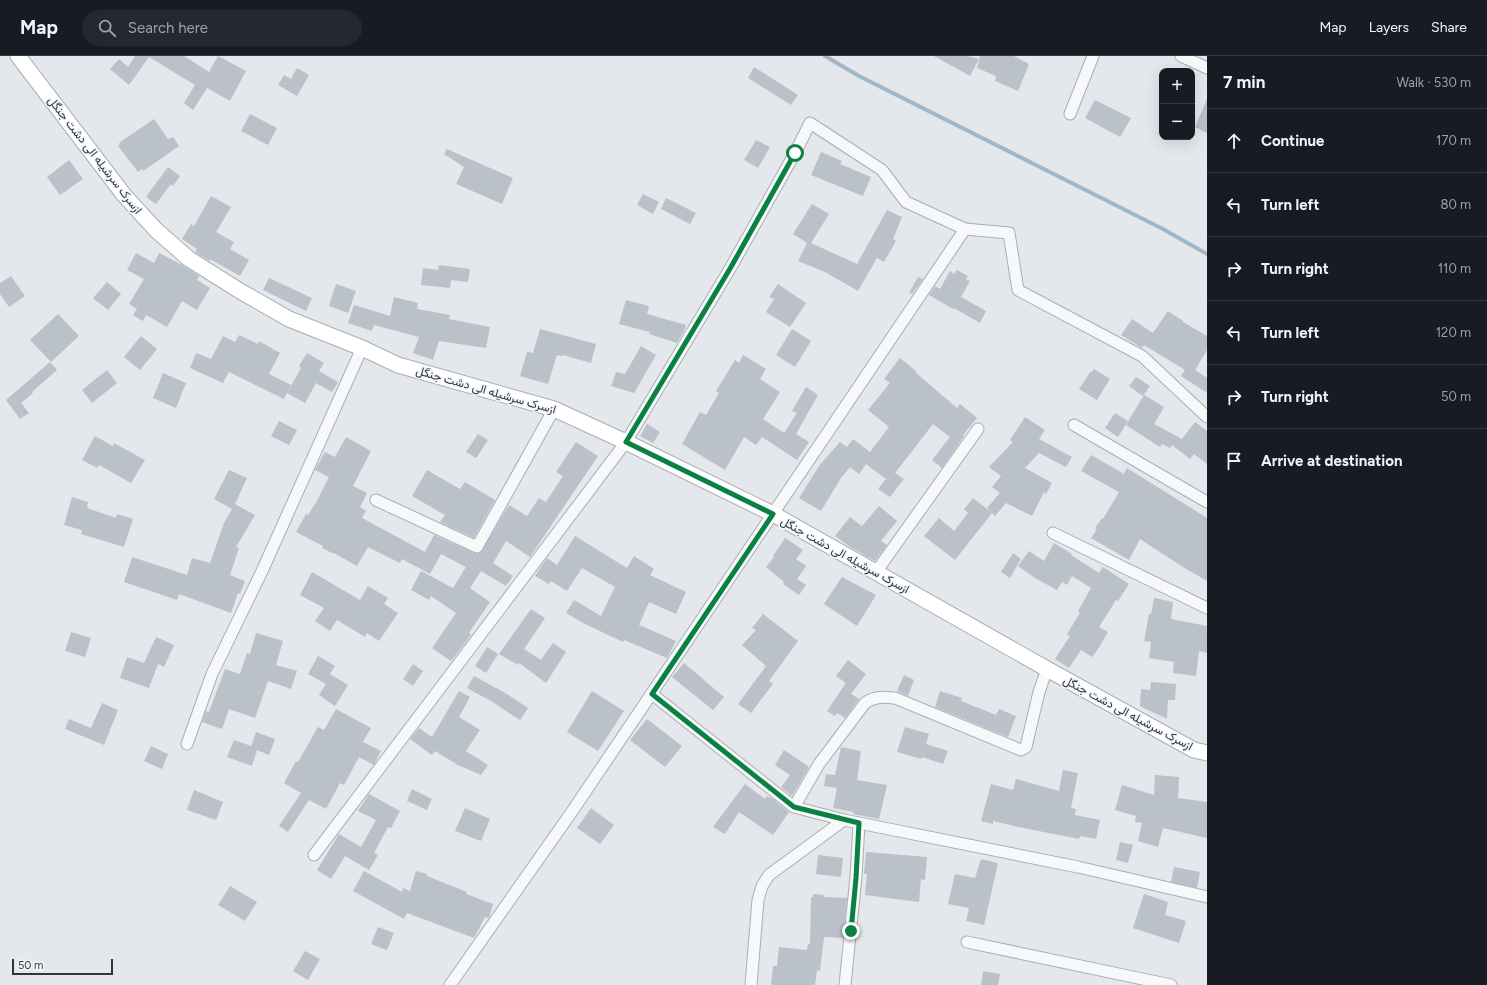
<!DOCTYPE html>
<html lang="en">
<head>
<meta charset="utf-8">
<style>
  body { margin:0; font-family:Figtree,Vazirmatn,sans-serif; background:#242831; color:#f1f3f6 }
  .controls { position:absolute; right:12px; top:12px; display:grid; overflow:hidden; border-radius:8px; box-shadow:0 4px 16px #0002 }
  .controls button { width:36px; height:36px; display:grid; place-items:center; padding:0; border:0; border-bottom:1px solid #363941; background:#171b24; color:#f1f3f6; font:20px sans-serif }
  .scale { position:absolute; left:12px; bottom:10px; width:101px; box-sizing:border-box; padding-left:4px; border:2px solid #2c3643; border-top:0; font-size:11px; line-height:14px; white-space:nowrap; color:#2c3643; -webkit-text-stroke:3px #f4f6f8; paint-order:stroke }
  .stop { position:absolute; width:12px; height:12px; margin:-9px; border:3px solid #0b8043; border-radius:50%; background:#fff }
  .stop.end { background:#0b8043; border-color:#fff; box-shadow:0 1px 4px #0008 }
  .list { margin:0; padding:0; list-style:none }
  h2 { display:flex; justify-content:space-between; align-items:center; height:52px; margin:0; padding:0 16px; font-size:17px }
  h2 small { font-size:13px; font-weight:400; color:#9ea1a6 }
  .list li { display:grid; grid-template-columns:26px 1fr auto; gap:12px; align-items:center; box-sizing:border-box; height:64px; padding:0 16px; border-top:1px solid #363941 }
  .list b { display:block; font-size:15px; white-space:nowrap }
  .list em { font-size:13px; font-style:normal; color:#9ea1a6 }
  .icon { flex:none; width:22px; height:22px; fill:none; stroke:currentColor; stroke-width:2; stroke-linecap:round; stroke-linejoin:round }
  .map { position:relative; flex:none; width:1207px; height:929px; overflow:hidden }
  header { display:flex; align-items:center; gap:24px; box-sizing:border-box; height:56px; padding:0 20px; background:#171b24; border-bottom:1px solid #363941 }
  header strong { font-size:19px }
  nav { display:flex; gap:22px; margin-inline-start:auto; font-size:14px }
  .search { width:280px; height:36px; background:#242831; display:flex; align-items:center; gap:10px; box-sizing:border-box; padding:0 14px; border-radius:22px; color:#9ea1a6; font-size:15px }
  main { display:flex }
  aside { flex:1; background:#171b24 }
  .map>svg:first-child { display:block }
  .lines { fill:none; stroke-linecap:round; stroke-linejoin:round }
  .stream { stroke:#a0b7ca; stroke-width:4 }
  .building { fill:#bbc1c8 }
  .street-casing { stroke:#a9aeb5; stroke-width:13 }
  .secondary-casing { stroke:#a9aeb5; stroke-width:17 }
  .street { stroke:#f7f8fa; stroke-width:11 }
  .secondary { stroke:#fff; stroke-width:15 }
  .route { stroke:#0b8043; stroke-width:5 }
  .labels { text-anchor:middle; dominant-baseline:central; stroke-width:3; stroke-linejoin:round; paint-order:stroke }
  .street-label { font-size:12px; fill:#2c3643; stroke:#f4f6f8 }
</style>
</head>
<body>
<header>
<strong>Map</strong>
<div class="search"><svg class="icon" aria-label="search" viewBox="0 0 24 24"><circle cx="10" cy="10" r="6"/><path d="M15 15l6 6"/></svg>Search here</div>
<nav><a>Map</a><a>Layers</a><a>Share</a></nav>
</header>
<main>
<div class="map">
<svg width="1207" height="929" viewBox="0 0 1207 929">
  <rect width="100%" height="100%" fill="#e4e7eb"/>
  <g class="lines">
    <path class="stream" d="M825,0L859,20L1163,173L1207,198"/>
  </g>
  <g class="building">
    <path d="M135,0H184L209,16L218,0L246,15L230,45L207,32L193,54L184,47L195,29L149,1L129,29L110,13L119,3L128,11Z"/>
    <path d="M934,0H968L979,3L970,20Z"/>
    <path d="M980,0H1014L1029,8L1018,35L995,25L996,20L977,12Z"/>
    <path d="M754,11L798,39L791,49L748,22Z"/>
    <path d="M297,12L309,19L297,40L278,29L284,19L291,23Z"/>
    <path d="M1207,43V77L1195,71Z"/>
    <path d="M1095,44L1131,62L1120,81L1085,62Z"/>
    <path d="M250,58L277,72L268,89L241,75Z"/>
    <path d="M154,63L168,83L173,81L179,90L143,115L142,113L138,116L118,90L120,88L119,87Z"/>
    <path d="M756,84L770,91L758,112L744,104Z"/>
    <path d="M447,93L513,122L502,148L456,128L464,111L444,98Z"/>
    <path d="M821,96L842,105L840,108L871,121L863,140L811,119Z"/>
    <path d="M69,104L83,123L60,139L47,121Z"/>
    <path d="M168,111L180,120L173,130L171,128L156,148L146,141Z"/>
    <path d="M643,138L659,146L653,158L637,149Z"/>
    <path d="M211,140L231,151L216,176L234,186L230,193L249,204L240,220L210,203L209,205L195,196L197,193L182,183L191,168L194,170Z"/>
    <path d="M666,142L696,157L690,168L661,153Z"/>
    <path d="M812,148L829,158L811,187L857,208L887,154L902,161L893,183L896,185L884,206L877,202L858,235L825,216L798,205L807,187L793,178Z"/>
    <path d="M136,197L154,207L159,197L182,209L199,220L197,224L210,232L197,254L182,245L167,271L146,259L143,265L133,259L137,253L129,248L144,223L127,214Z"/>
    <path d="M439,209L470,213L468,226L451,224L450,232L421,229L423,212L438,214Z"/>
    <path d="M957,214L968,220L966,223L970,225L961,241L986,255L980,267L954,252L953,253L929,239L935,230L940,233L950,215L954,218Z"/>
    <path d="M11,220L25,240L9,251L0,238V227Z"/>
    <path d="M918,221L923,223L912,238L909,237Z"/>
    <path d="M269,222L312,242L306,255L263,234Z"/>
    <path d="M107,226L121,238L108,254L93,242Z"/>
    <path d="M336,228L356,235L348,257L329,250Z"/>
    <path d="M778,228L806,247L790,271L766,256L774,243L769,241Z"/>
    <path d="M394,241L418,247L417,253L450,259L449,263L490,271L486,292L439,285L433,304L413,297L419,281L374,269L372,275L348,267L354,249L390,260Z"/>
    <path d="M626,244L649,250L647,258L686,269L684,275L677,287L649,278L650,276L619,268Z"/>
    <path d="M1168,255L1183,265V266L1207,280V294L1195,314L1207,322V337L1181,320L1185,314L1144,289L1142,292L1121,279L1132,263L1153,277Z"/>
    <path d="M58,258L79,280L51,306L30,284Z"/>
    <path d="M540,273L596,288L591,307L563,299L562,300L557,299L548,328L520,320L527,296L533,297Z"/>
    <path d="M792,273L811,285L795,311L776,299Z"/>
    <path d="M239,279L258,288L259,285L280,297L269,318L291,329L284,343L229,316L223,327L190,312L196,297L211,303L223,280L235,286Z"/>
    <path d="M141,280L157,293L140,314L124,301Z"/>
    <path d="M641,290L656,299L634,337L611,330L616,316L625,318Z"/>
    <path d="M307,297L324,307L319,315L338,326L332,336L316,327L305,347L287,337L301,312L299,310Z"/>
    <path d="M743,299L766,313L760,323L780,336L763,363L784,377L797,357L792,355L806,331L818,339L796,378L809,386L797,404L762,381L756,389L744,381L725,414L682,388L700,356L706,359L719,337L716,335L735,304L739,307Z"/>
    <path d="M900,302L916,315L915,316L957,352L960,348L977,362L963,379L964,380L942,412L932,404L950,381L933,368L895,417L904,423L890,441L878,433L886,423L866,408L859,418L850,411L841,422L821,455L799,442L819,410L840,386L847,391L853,383L870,396L889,371L868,354L890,327L884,323Z"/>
    <path d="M50,306L57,314L32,336L33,337L21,347L29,357L20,363L6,344Z"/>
    <path d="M1094,313L1110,323L1097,344L1079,333L1091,315L1092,316Z"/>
    <path d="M107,314L117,327L92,347L82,334Z"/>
    <path d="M163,317L186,327L176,352L153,342Z"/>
    <path d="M1136,321L1150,330L1143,340L1129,330Z"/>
    <path d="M1144,339L1164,351L1154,368L1182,383L1195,366L1207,375V408L1194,398L1190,403L1172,389L1170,392L1162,388L1160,391L1126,369Z"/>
    <path d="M1115,357L1128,365L1118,381L1105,372Z"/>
    <path d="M1025,361L1045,374L1039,383L1072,401L1066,411L1039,397L1025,412L1052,427L1046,438L1044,436L1032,460L1006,447L995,460L987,452L1000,437L992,431L1001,420L989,411L1013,386L1010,384Z"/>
    <path d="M279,365L297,374L289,389L271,380Z"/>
    <path d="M647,368L660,376L653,387L640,380Z"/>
    <path d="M478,378L488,384L476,402L466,396Z"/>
    <path d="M95,380L113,390L114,387L145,404L131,427L99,409L97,412L82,404Z"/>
    <path d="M346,381L371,395L353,430L367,437L360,451L366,455L362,462L425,496L434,479L474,497H480L509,449L527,460L539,442L546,446L563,420L556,416L576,386L598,400L530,501L506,485L493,507L513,520L506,530L481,515L470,532L490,546L469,577L471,579L451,605L432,592L456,557L431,540L429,544L411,534L421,515L453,532L466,511L441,498L430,518L402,503L400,507L368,491L357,510L334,497V498L322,492L323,490L296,476L306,458L308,459L317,445L329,421L315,414L316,412L325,396L335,401Z"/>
    <path d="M1091,399L1124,418L1127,412L1207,462V525L1183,511L1140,483L1129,504L1091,482L1097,473L1095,472L1102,462L1103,463L1119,436L1081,415Z"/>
    <path d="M229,414L247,422L235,448L255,459L236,491L239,492L230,519L245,525L240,538L238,537L231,557L179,538L177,544L124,526L132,501L187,519L192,502L210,507L224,467L232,453L214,443Z"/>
    <path d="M427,414L460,433L465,426L495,444L474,482L440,466L445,459L412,440Z"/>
    <path d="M72,441L88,446L87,452L116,462L117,458L133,463L124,491L81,478L82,474L64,469Z"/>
    <path d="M973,442L992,457L955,504L924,480L939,462L954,475L968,457L964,453Z"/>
    <path d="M879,450L897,465L881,485L887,489L875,505L850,491L835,480L850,461L862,470Z"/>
    <path d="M575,480L627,512L634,500L654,513L650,519L686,536L676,558L649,546L639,569L676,585L667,602L624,584L623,586L583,567L566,557L574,544L601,560L615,531L582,512L567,535L551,525L549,528L535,520L547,502L557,509Z"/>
    <path d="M785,482L803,494L796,503L806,510L797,523L806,529L799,539L783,528L784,526L766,511L774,501L773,500Z"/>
    <path d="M1054,487L1072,498L1071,499L1099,517L1103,511L1129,528L1118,545L1116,544L1099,571L1108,576L1098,593L1092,601L1081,594L1069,612L1055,603L1070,580L1067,578L1080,557L1078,555L1091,532L1072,520L1067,529L1062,526L1057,534L1035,522L1018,510L1029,495L1044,505Z"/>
    <path d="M1013,497L1021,503L1010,522L1001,516Z"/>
    <path d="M312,516L360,544L368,530L388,542L384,548L398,557L379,585L367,577L365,581L337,564L330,575L315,565L324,552L300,539Z"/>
    <path d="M842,521L876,539L857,570L824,548Z"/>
    <path d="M1154,542L1173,546L1171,563L1207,570V597L1199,595L1196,620L1173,617L1174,606L1149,602L1151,586L1144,585L1149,558H1151Z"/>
    <path d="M531,553L545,562L524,593L541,604L553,587L566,596L546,627L519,607L518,609L499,598Z"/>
    <path d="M763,558L798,585L769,625L773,628L751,657L738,648L766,610L742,589L756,574L752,572Z"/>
    <path d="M71,576L91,582L85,601L65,595Z"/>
    <path d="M256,577L283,585L276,609L297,615L291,633L268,625L255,662L229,653L222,673L202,666L206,655L209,656L225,613L240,618L247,597L250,598Z"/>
    <path d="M156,581L174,589L164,611L158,608L149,632L120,622L127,601L144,607Z"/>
    <path d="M487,591L498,598L486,617L475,610Z"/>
    <path d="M318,600L335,610L330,618L348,629L335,650L319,639L326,628L308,618Z"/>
    <path d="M848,604L866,618L851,638L859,643L845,662L837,657L835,660L827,655L846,627L836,620Z"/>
    <path d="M684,607L724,641L713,654L672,621Z"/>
    <path d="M413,608L423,615L413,630L403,623Z"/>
    <path d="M904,619L914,624L908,640L897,635Z"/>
    <path d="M474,620L507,638L528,652L520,664L491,645L467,632Z"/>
    <path d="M1151,626L1176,628L1175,644H1168L1167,663L1140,650L1141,633L1150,634Z"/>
    <path d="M459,635L470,641L459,661L480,674L466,695L488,709L481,719L458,709L435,695L432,699L410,683L419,672L432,681Z"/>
    <path d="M592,635L624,655L598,695L567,676Z"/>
    <path d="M940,635L962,642L961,645L996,659L999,653L1016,660L1008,681L935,651Z"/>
    <path d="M102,647L118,654L104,689L65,673L69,663L91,672Z"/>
    <path d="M336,653L371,672L363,686L381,695L374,709L359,701L344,729L340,727L326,753L309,744L288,776L279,770L301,737L284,727L296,705L298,706L318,671L324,674Z"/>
    <path d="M647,663L682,690L665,711L630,684Z"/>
    <path d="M905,671L929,678L926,688L948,695L943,708L922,701L921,703L897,696Z"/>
    <path d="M256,676L275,683L269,699L257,694L252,710L227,701L234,684L251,690Z"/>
    <path d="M151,690L168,698L162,713L144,705Z"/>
    <path d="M841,691L861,695L857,724L887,729L879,763L853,758L854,756L833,752L837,732L824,730L826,718L835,719Z"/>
    <path d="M784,694L809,711L792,740L781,731L790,719L775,709Z"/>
    <path d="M1063,714L1078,717L1071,752L1076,753L1075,759L1100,764L1096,783L1080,780L1079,783L1014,770L993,765V768L981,765L991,728L1013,734L1016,723L1059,735Z"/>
    <path d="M1155,719L1179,721L1178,742L1207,746V782L1163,772L1158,791L1138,785L1142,767L1135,766L1136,760L1115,754L1122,729L1154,739Z"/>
    <path d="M745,728L765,743L767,740L773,743L789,756L773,779L739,756L725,778L713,771Z"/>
    <path d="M412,733L432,743L427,754L407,745Z"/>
    <path d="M194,734L223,746L216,764L187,754Z"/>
    <path d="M369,738L400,755L391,772L388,771L374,797L378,799L369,814L345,800L331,823L317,814L339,778L361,791L376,764L358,755Z"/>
    <path d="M465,752L490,763L481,785L455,775Z"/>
    <path d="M591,752L614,769L600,788L577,772Z"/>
    <path d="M1120,786L1133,789L1128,807L1116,804Z"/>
    <path d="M866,796L927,801L925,824L921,823L919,846L865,839L867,818H864Z"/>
    <path d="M818,799L843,802L841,821L816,818Z"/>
    <path d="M981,803L998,807L984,869L966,865L969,852L948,848L955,818L975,822Z"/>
    <path d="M1174,811L1200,816L1197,832L1171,826Z"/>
    <path d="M364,815L402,836L403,832L410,835L416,815L427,818V820L467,836L466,838L493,848L489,862L485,861L474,882L407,857L404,863L353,835Z"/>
    <path d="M230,830L257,846L245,865L218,849Z"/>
    <path d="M813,838L824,839V841L847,842L843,882L824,881L820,915L817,914L815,929H771L773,910H777L779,891L807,894L808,888H810L811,841H813Z"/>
    <path d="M1144,838L1168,846L1165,859L1186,865L1179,887L1133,872Z"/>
    <path d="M378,871L394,877L387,894L371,888Z"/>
    <path d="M305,895L320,903L308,924L293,915Z"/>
    <path d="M983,915L1000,918L998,929H981Z"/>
  </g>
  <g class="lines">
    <defs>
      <g id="street">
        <path d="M1181,0L1207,12"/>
        <path d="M1070,58L1093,0"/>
        <path d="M1074,369L1207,446"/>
        <path d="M376,444L477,491L554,353"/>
        <path d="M1053,477L1207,552"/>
        <path d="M876,516L978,373"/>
        <path d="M652,638L794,751L844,764L1078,811L1207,841"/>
        <path d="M187,688L212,618L263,513L362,292"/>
        <path d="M794,751L819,708L865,647C875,640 884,641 895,642L1021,694L1026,691L1039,636L1047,613"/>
        <path d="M314,799L626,386L731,211L795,97L810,67L882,114L906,146L965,173L1009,177L1018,234L1142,300L1207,361"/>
        <path d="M967,886L1171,929"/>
        <path d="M450,929L571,757L965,173"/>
        <path d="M751,929L758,844L762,830L769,819L844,764"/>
        <path d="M845,929L856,821L859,767"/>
      </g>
      <path id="secondary" d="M18,0L124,139L156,174L189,203L240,235L289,263L362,292L398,309L554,353L626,386L773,458L1047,613L1194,694L1207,697"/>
    </defs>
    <use href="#street" class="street-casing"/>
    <use href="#secondary" class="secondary-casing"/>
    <use href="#street" class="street"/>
    <use href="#secondary" class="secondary"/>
  </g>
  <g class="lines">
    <path class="route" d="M795,97L731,211L626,386L773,458L652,638L794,751L859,767L856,822L851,875"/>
  </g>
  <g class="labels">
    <g class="street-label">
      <text transform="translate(95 99) rotate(52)">ازسرک سرشیله الی دشت جنگل</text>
      <text transform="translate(486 334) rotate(16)">ازسرک سرشیله الی دشت جنگل</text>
      <text transform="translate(845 499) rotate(29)">ازسرک سرشیله الی دشت جنگل</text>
      <text transform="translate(1128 657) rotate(28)">ازسرک سرشیله الی دشت جنگل</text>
    </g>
  </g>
</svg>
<div class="controls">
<button>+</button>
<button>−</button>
</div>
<div class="scale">50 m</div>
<div class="stop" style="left:795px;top:97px"></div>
<div class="stop end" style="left:851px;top:875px"></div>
</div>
<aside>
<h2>7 min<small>Walk · 530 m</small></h2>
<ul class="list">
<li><svg class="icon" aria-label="ahead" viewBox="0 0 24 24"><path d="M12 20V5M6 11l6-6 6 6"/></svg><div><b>Continue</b></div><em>170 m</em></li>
<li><svg class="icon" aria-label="left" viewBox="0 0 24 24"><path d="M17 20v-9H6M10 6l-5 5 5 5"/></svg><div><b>Turn left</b></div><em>80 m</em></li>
<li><svg class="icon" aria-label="right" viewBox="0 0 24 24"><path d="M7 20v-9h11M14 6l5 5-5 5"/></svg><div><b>Turn right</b></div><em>110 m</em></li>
<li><svg class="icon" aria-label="left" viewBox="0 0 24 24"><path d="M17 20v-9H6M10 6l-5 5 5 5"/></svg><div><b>Turn left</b></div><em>120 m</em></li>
<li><svg class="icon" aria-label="right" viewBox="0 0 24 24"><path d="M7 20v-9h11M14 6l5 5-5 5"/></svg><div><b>Turn right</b></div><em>50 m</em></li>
<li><svg class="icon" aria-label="arrive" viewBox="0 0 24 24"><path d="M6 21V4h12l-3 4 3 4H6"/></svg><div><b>Arrive at destination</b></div></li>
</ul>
</aside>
</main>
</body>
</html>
